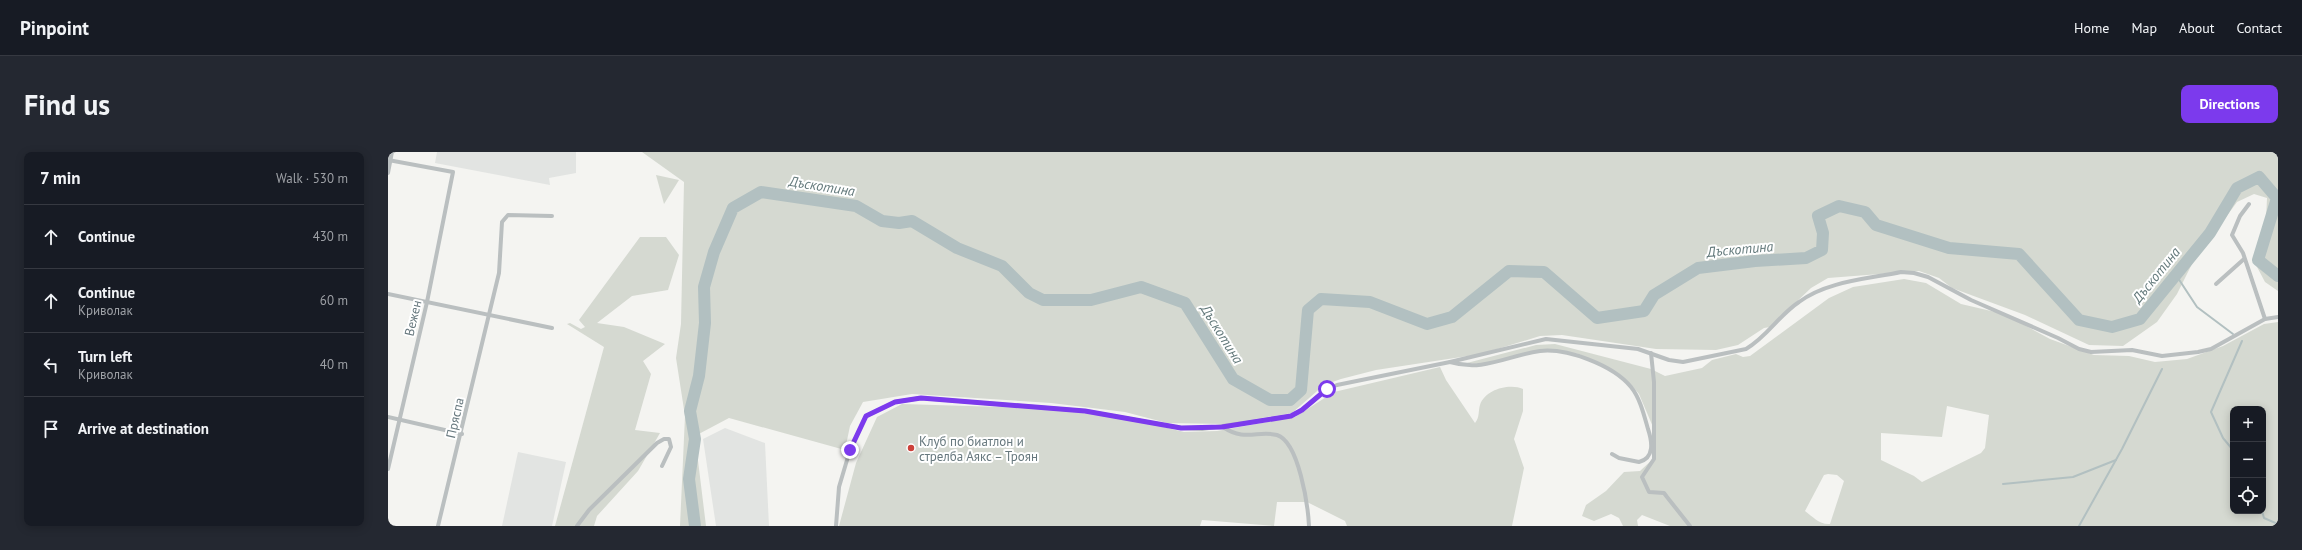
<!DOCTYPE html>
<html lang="en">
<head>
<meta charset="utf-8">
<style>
  body { margin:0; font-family:"PT Sans",sans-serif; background:#242831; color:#f1f3f6 }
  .controls { position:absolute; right:12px; bottom:12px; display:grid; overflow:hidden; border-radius:8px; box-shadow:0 2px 10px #0003 }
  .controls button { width:36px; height:36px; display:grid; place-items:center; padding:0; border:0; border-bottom:1px solid #363941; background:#171b24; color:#f1f3f6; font:20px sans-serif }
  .stop { position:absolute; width:12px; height:12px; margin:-9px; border:3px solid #7c3aed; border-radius:50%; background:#fff }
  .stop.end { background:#7c3aed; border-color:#fff; box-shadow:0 1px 4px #0008 }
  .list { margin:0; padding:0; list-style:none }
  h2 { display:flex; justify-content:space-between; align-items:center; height:52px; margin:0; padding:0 16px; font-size:17px }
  h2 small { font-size:13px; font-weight:400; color:#9ea1a6 }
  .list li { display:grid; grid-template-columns:26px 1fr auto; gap:12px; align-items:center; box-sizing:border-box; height:64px; padding:0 16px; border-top:1px solid #363941 }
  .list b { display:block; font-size:15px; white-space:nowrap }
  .list p { margin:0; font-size:13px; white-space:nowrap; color:#9ea1a6 }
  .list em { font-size:13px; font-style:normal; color:#9ea1a6 }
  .icon { flex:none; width:22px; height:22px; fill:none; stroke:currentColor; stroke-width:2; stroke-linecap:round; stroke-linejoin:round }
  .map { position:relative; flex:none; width:1890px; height:374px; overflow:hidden; border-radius:8px }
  header { display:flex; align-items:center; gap:24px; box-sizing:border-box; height:56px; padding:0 20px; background:#171b24; border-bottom:1px solid #363941 }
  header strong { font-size:19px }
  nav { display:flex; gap:22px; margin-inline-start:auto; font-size:14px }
  .intro { display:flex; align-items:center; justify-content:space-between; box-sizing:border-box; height:96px; padding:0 24px }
  h1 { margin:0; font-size:28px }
  .button { padding:10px 18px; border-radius:8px; background:#7c3aed; color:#fff; font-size:14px; font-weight:700 }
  main { display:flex; gap:24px; padding:0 24px }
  aside { flex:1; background:#171b24; border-radius:8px; box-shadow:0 2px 10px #0003 }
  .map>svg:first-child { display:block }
  .built { fill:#e2e4e2 }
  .green { fill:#d5d9d1; fill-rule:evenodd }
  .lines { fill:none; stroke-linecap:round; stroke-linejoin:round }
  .stream { stroke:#b2c0c1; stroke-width:2 }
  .river { stroke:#b2c0c1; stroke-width:12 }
  .minor { stroke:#babfc0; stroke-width:4 }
  .route { stroke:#7c3aed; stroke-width:5 }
  .poi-dot { fill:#cc413a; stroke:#fff; stroke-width:1.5 }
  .labels { text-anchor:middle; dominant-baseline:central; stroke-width:4; stroke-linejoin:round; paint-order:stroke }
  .street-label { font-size:13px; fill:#67787e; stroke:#fff }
  .poi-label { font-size:13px; fill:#67787e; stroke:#fff; text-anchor:start }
  .water-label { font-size:14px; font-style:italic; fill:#63797b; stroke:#fff }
</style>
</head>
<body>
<header>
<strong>Pinpoint</strong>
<nav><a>Home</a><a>Map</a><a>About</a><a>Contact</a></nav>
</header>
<div class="intro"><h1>Find us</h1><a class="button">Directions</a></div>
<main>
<aside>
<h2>7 min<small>Walk · 530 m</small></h2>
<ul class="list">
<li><svg class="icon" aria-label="ahead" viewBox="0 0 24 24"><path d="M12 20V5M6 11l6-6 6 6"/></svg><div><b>Continue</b></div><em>430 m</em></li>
<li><svg class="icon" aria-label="ahead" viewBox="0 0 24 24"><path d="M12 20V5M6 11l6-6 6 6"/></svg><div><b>Continue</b><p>Криволак</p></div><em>60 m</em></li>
<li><svg class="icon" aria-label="left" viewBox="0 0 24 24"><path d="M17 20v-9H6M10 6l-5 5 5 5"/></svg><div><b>Turn left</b><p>Криволак</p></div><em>40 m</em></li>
<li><svg class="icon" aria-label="arrive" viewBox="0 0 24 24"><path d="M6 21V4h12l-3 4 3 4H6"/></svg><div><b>Arrive at destination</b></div></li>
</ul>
</aside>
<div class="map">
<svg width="1890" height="374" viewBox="0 0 1890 374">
  <rect width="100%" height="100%" fill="#f4f4f1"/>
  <g class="built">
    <path d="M49,0H188V21L161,26L162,33L47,11Z"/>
    <path d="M337,276L377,291L381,374H328L315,287Z"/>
    <path d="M130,300L178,310L164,374H114Z"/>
  </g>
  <g class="green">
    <path d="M254,0H1890V139L1877,130L1868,113L1869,94L1878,68L1879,46L1866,42L1849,50L1805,110L1789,142L1769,170L1735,194L1701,193L1637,163L1564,136L1551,126L1531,119L1440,126L1423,136L1382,175L1376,176L1350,193L1328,198L1268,197L1174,183L1152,184L1093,202L988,218L953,227L936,233L904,261L838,272L779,271L737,260L663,251L524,242L475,250L462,274L457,298L341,266L307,284L318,374H292L297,264L288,206L293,172L296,30Z"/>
    <path d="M268,23L291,28L276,52Z"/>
    <path d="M252,85H278L291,103L280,138L244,144L209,171L236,175L277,192L255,209L263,222L247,278L272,281L250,319L209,364L206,374H167L216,195L179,172L182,171L193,177L197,175L191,168Z"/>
    <path d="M1516,127L1538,131L1573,152L1616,162L1662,187L1706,203L1741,204L1767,210L1799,207L1835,194L1876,172L1890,170V374H1282L1254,363L1249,368L1250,374H1235L1231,366L1223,362L1206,369L1194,364L1198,353L1218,339L1236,320L1252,319L1266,306L1268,282L1251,242L1245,235L1212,212L1191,202L1157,197L1093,212L1079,211L1148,193L1167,192L1263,217L1277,224L1314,216L1324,208L1348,202L1355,205L1362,204L1441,146L1465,135ZM1559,254L1601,263L1597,296L1593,301L1534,330L1526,324L1493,308V281L1554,285ZM1845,257H1875V359H1845ZM1440,322L1449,323L1456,329L1442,372C1432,373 1425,365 1417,359L1436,323Z"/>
    <path d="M1052,215L1058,228L1087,271C1092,265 1090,259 1092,253C1097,237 1122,231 1135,237V259L1126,287L1136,316L1124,374H959L957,369L919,350H889L886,374L814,368L812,374H451L468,311L489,265L514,252L651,256L738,266L796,280L829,279L907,265L946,240Z"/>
  </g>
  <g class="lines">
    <g class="stream">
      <path d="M1788,123L1809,155L1845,182"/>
      <path d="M1845,298L1835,286L1823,260L1854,189"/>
      <path d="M1615,332L1685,325L1728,308"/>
      <path d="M1874,359L1876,366L1890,372"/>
      <path d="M1691,374L1734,297L1774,217"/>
    </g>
    <path class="river" d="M307,374L301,327L307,287L302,259L311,224L317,171L316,135L326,100L345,56L373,40L468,54L494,69L511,71L524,69L569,96L614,114L641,141L655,148H703L753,135L797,151L845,227L882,248H902L913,238L920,158L933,147L982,150L1039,172L1064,165L1121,119L1156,120L1209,166L1256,159L1266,143L1310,116L1367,109L1418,106L1434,98L1435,81L1430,64L1451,54L1477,60L1488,73L1561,96L1631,102L1691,168L1724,175L1752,167L1822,81L1849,36L1871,25L1889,46L1870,108L1890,124"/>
    <g class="minor">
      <path d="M0,8L65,20L39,150L0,317"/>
      <path d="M0,21L4,0"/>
      <path d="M1861,52L1852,64L1844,83L1855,101L1877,167"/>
      <path d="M1828,132L1856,107"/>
      <path d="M0,142L164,176"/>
      <path d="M1263,201L1266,230V307L1254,325L1261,340L1276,341L1279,345L1302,374"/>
      <path d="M1062,210C1096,220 1118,204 1152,199C1179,196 1225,213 1243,235C1252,246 1256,263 1260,277C1264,289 1267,306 1251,310L1231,306L1224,302"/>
      <path d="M0,265L74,282"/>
      <path d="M835,275C857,290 870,278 889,283C911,290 920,354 921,374"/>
      <path d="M50,374L111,121L114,70L120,63L164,64"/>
      <path d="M189,374L201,358L269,291L276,287H281L283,295L274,314"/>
      <path d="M448,374L451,335L462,298L478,264L507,250L533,246L697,259L793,276L814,277L903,264L914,258L939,237L949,233L1062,210L1158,187L1250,197L1281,208L1295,210L1358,197C1379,185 1391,163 1411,150C1439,129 1480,127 1513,120L1526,121L1540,125L1583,148L1670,186L1691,197L1703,200L1744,198L1774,204L1810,200L1823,197L1877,167L1890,165"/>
    </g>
  </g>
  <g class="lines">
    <path class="route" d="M462,298L478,264L507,250L533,246L697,259L793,276L834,275L903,264L914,258L939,237"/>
  </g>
  <circle class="poi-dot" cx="523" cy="296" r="4"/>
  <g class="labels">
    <g class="street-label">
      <text transform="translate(25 166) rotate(-77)">Вежен</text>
      <text transform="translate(67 266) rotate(-77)">Пряспа</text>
    </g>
    <g class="poi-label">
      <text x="531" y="289">Клуб по биатлон и<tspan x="531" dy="15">стрелба Аякс – Троян</tspan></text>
    </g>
    <g class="water-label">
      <text transform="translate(434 34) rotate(9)">Дъскотина</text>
      <text transform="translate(1352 97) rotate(-5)">Дъскотина</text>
      <text transform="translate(1768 123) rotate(-51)">Дъскотина</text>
      <text transform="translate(834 182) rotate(58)">Дъскотина</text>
    </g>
  </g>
</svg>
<div class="controls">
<button>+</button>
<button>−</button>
<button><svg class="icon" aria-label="locate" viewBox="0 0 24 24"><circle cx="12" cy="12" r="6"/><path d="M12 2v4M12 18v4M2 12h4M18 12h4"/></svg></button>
</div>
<div class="stop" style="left:939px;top:237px"></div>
<div class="stop end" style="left:462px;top:298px"></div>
</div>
</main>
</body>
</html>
